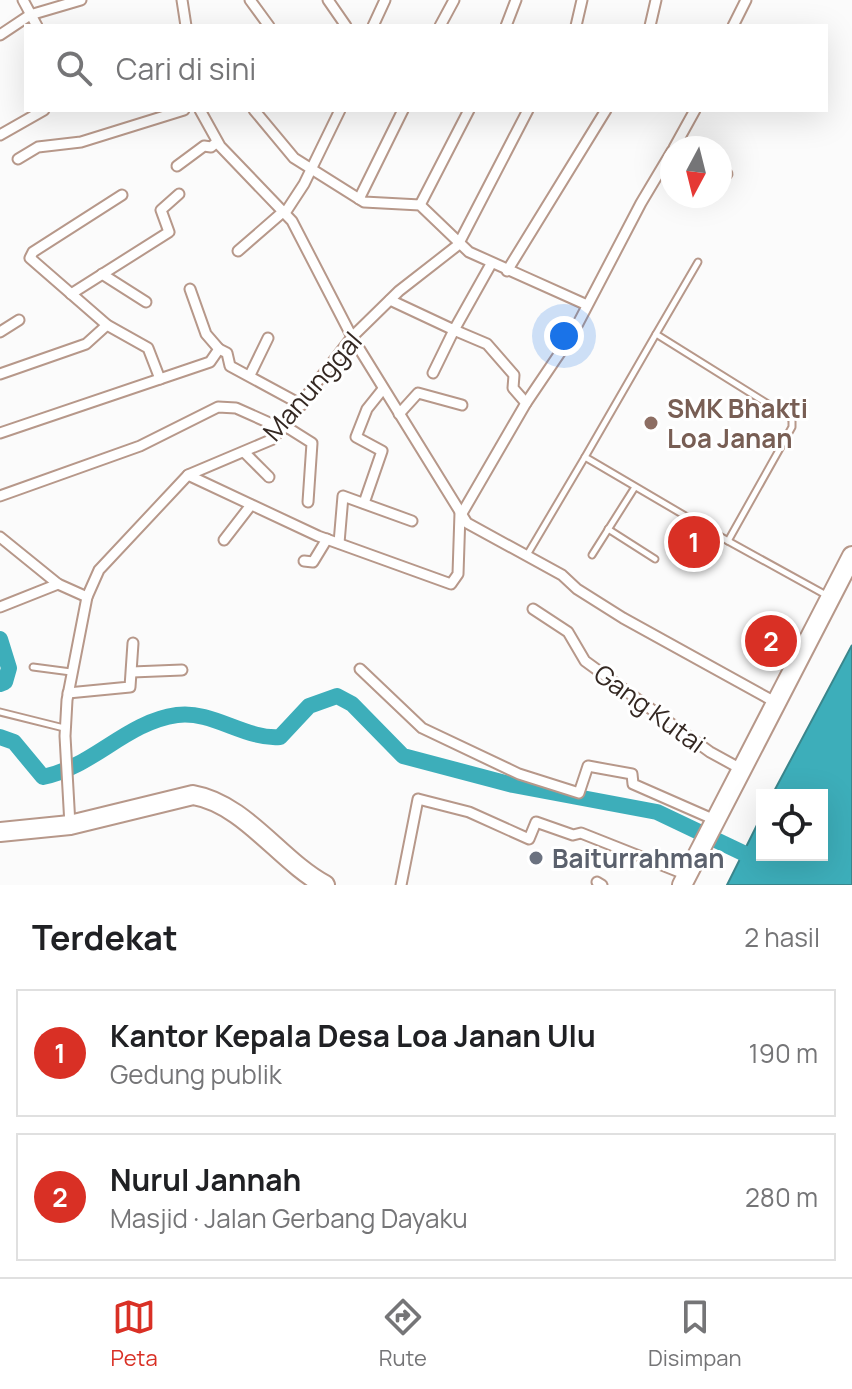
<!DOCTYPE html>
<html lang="id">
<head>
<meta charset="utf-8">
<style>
  body { margin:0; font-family:Manrope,sans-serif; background:#f6f6f6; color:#202124 }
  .controls { position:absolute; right:24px; bottom:24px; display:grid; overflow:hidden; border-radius:0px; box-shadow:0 8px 32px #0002 }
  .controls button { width:72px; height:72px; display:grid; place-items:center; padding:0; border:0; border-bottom:2px solid #e0e0e0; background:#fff; color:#202124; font:40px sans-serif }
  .compass { position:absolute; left:660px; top:136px; width:72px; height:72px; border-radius:50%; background:#fff; box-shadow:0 8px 32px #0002; rotate:187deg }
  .you { position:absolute; left:564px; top:336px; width:28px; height:28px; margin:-20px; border:6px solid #fff; border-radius:50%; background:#1a73e8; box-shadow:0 0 0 12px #1a73e833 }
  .badge { display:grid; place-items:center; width:52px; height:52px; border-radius:50%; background:#d93025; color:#fff; font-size:26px; font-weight:700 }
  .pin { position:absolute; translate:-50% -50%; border:4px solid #fff; box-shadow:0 2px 8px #0006 }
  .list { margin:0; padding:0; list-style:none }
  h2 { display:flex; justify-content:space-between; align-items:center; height:104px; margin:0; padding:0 32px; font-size:34px }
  h2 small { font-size:26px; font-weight:400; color:#757577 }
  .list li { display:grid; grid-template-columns:52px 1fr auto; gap:24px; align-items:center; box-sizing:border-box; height:128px; margin:0 16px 16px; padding:0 16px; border:2px solid #e0e0e0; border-radius:0px }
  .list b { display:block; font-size:30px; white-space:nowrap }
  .list p { margin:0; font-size:26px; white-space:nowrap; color:#757577 }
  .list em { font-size:26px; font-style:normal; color:#757577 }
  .icon { flex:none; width:44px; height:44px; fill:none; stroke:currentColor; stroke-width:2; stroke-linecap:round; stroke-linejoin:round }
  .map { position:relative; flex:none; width:852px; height:885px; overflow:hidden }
  .search { position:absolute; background:#fff; box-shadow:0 8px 32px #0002; left:24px; right:24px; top:24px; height:88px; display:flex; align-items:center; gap:20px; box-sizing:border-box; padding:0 28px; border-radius:0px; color:#757577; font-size:30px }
  .sheet { height:392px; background:#fff }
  nav { display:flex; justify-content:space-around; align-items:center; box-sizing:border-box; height:112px; border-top:2px solid #e0e0e0; background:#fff; font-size:22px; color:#757577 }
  nav a { display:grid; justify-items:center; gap:4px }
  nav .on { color:#d93025 }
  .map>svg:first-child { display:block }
  .water { fill:#3daeba; stroke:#3a868c; stroke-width:2 }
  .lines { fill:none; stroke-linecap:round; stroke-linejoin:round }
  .river { stroke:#3daeba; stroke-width:16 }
  .lane-casing { stroke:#b7988a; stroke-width:9 }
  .street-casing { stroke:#b7988a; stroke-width:13 }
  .highway-casing { stroke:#b7988a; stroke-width:22 }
  .lane { stroke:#fff; stroke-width:5 }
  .street { stroke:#fff; stroke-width:9 }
  .highway { stroke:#fff; stroke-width:18 }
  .education-dot { fill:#8d6e63; stroke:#fff; stroke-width:3 }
  .worship-dot { fill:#6b7280; stroke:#fff; stroke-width:3 }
  .labels { text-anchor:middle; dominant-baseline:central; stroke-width:6; stroke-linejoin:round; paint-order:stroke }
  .street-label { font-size:26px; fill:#342822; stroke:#fff }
  .education-label { font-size:26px; font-weight:bold; fill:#785e54; stroke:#fff; text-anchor:start }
  .worship-label { font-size:26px; font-weight:bold; fill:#5b616d; stroke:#fff; text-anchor:start }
</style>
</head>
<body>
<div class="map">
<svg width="852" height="885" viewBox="0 0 852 885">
  <rect width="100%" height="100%" fill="#fbfbfb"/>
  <path class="water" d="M852,645V885H727L762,815V855H822V795H772Z"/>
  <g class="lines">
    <g class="river">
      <path d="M0,639L9,668L5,682L0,684"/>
      <path d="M0,737L14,742L43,777C93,767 126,722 177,715C212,710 246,740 280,737L309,706L337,696L352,704L403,756L513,785L657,812L762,862"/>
    </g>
    <defs>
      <g id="lane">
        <path d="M656,334L792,419V427L728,541L585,457Z"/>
        <path d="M656,334L698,262"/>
        <path d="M608,529L655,559"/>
        <path d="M728,541L826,595"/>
        <path d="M527,555L585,457"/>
        <path d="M592,555L635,487"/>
        <path d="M33,667L71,672"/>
        <path d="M0,712L64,728"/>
      </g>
      <g id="street">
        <path d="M23,0L37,26"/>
        <path d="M182,0L186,26"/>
        <path d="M250,0L269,26"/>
        <path d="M328,0L346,26"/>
        <path d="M373,26L385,0"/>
        <path d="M440,26L454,0"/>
        <path d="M506,26L516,0"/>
        <path d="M576,26L582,0"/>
        <path d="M650,26L656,0"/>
        <path d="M733,26L746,0"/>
        <path d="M0,35L30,15L81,0"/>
        <path d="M200,110L220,146L292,221L352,337L467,523L562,575L577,589L623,618L775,702"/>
        <path d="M254,110L294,158L364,202L420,205L469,252L587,305"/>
        <path d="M0,135L44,110"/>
        <path d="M674,148L695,110"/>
        <path d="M18,159L38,147L81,142L184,110"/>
        <path d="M177,166L204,146L211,147L217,142"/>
        <path d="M720,173L727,174"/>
        <path d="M122,195L33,252L30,258L107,325L148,348L160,379"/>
        <path d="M359,199L403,110"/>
        <path d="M420,205L469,110"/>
        <path d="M285,213L304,184L340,110"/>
        <path d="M238,251L284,211"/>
        <path d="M507,271L606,110"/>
        <path d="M102,274L146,302"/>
        <path d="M190,289L206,334L219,349"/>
        <path d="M71,294L169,232L161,210L179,194"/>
        <path d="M390,300L454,330L491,264"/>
        <path d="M0,332L19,320"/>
        <path d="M433,373L454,330L487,344L514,375L513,388L526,403"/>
        <path d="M0,374L86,344L107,325"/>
        <path d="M250,375L268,338"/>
        <path d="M399,414L418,393L462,405"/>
        <path d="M285,426L312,443L308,502"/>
        <path d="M0,433L210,362L219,349L227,353L230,366L302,405"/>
        <path d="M244,452L269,477"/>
        <path d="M188,475L318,536L451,584L458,574L460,513"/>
        <path d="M0,496L140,446L218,407L236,408L283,429"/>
        <path d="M364,503L382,451L356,437L367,409L383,389"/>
        <path d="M461,515L526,403L572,335L641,203L672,151"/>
        <path d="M0,537L58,584L87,597"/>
        <path d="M224,540L251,505"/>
        <path d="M339,543L343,496L412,521"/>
        <path d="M304,561L313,562L327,539"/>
        <path d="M0,607L58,584"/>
        <path d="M533,609L568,632L585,661L710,752L741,769"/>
        <path d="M360,669L422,728L519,774L579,793L588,766L632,774L633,784L715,820"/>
        <path d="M132,672L182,670"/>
        <path d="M68,693L130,687L133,643"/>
        <path d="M70,825L65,736L67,700L87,597L99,570L188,475L273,439L352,337L399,291L458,245L528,110"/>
        <path d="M597,882L602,885"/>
        <path d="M401,885L418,799L469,812L529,839L536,822L573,835L581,833L687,875"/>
      </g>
      <g id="highway">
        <path d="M0,832L70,825L193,795C245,804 280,861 325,885"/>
        <path d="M682,885L852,556"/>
      </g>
    </defs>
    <use href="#lane" class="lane-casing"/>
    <use href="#street" class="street-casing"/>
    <use href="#highway" class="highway-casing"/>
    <use href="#lane" class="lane"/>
    <use href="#street" class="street"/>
    <use href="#highway" class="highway"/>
  </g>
  <circle class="education-dot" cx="651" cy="423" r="8"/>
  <circle class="worship-dot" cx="536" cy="858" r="8"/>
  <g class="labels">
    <g class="street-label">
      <text transform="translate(312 386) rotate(-49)">Manunggal</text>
      <text transform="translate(650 708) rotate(36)">Gang Kutai</text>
    </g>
    <g class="education-label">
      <text x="667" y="408">SMK Bhakti<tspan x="667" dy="30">Loa Janan</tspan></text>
    </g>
    <g class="worship-label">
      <text x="552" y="858">Baiturrahman</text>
    </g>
  </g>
</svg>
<div class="controls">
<button><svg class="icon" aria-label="locate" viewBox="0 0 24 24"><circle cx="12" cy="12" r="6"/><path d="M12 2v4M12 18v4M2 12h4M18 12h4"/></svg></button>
</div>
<svg class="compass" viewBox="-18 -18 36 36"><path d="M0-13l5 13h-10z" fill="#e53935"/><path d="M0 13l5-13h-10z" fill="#757577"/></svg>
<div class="you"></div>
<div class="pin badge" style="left:694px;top:542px">1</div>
<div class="pin badge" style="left:771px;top:641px">2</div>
<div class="search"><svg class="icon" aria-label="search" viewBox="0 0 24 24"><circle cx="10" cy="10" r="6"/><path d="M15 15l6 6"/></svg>Cari di sini</div>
</div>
<section class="sheet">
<h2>Terdekat<small>2 hasil</small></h2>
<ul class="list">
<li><span class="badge">1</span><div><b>Kantor Kepala Desa Loa Janan Ulu</b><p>Gedung publik</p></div><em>190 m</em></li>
<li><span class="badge">2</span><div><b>Nurul Jannah</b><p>Masjid · Jalan Gerbang Dayaku</p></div><em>280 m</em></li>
</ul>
</section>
<nav>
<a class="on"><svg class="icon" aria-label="map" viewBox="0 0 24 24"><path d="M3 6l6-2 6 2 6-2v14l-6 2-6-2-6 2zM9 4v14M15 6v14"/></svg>Peta</a>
<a><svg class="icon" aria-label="directions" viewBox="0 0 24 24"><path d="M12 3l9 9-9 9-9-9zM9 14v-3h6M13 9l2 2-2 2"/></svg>Rute</a>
<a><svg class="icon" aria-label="saved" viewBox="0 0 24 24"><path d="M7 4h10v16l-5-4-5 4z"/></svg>Disimpan</a>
</nav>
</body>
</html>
